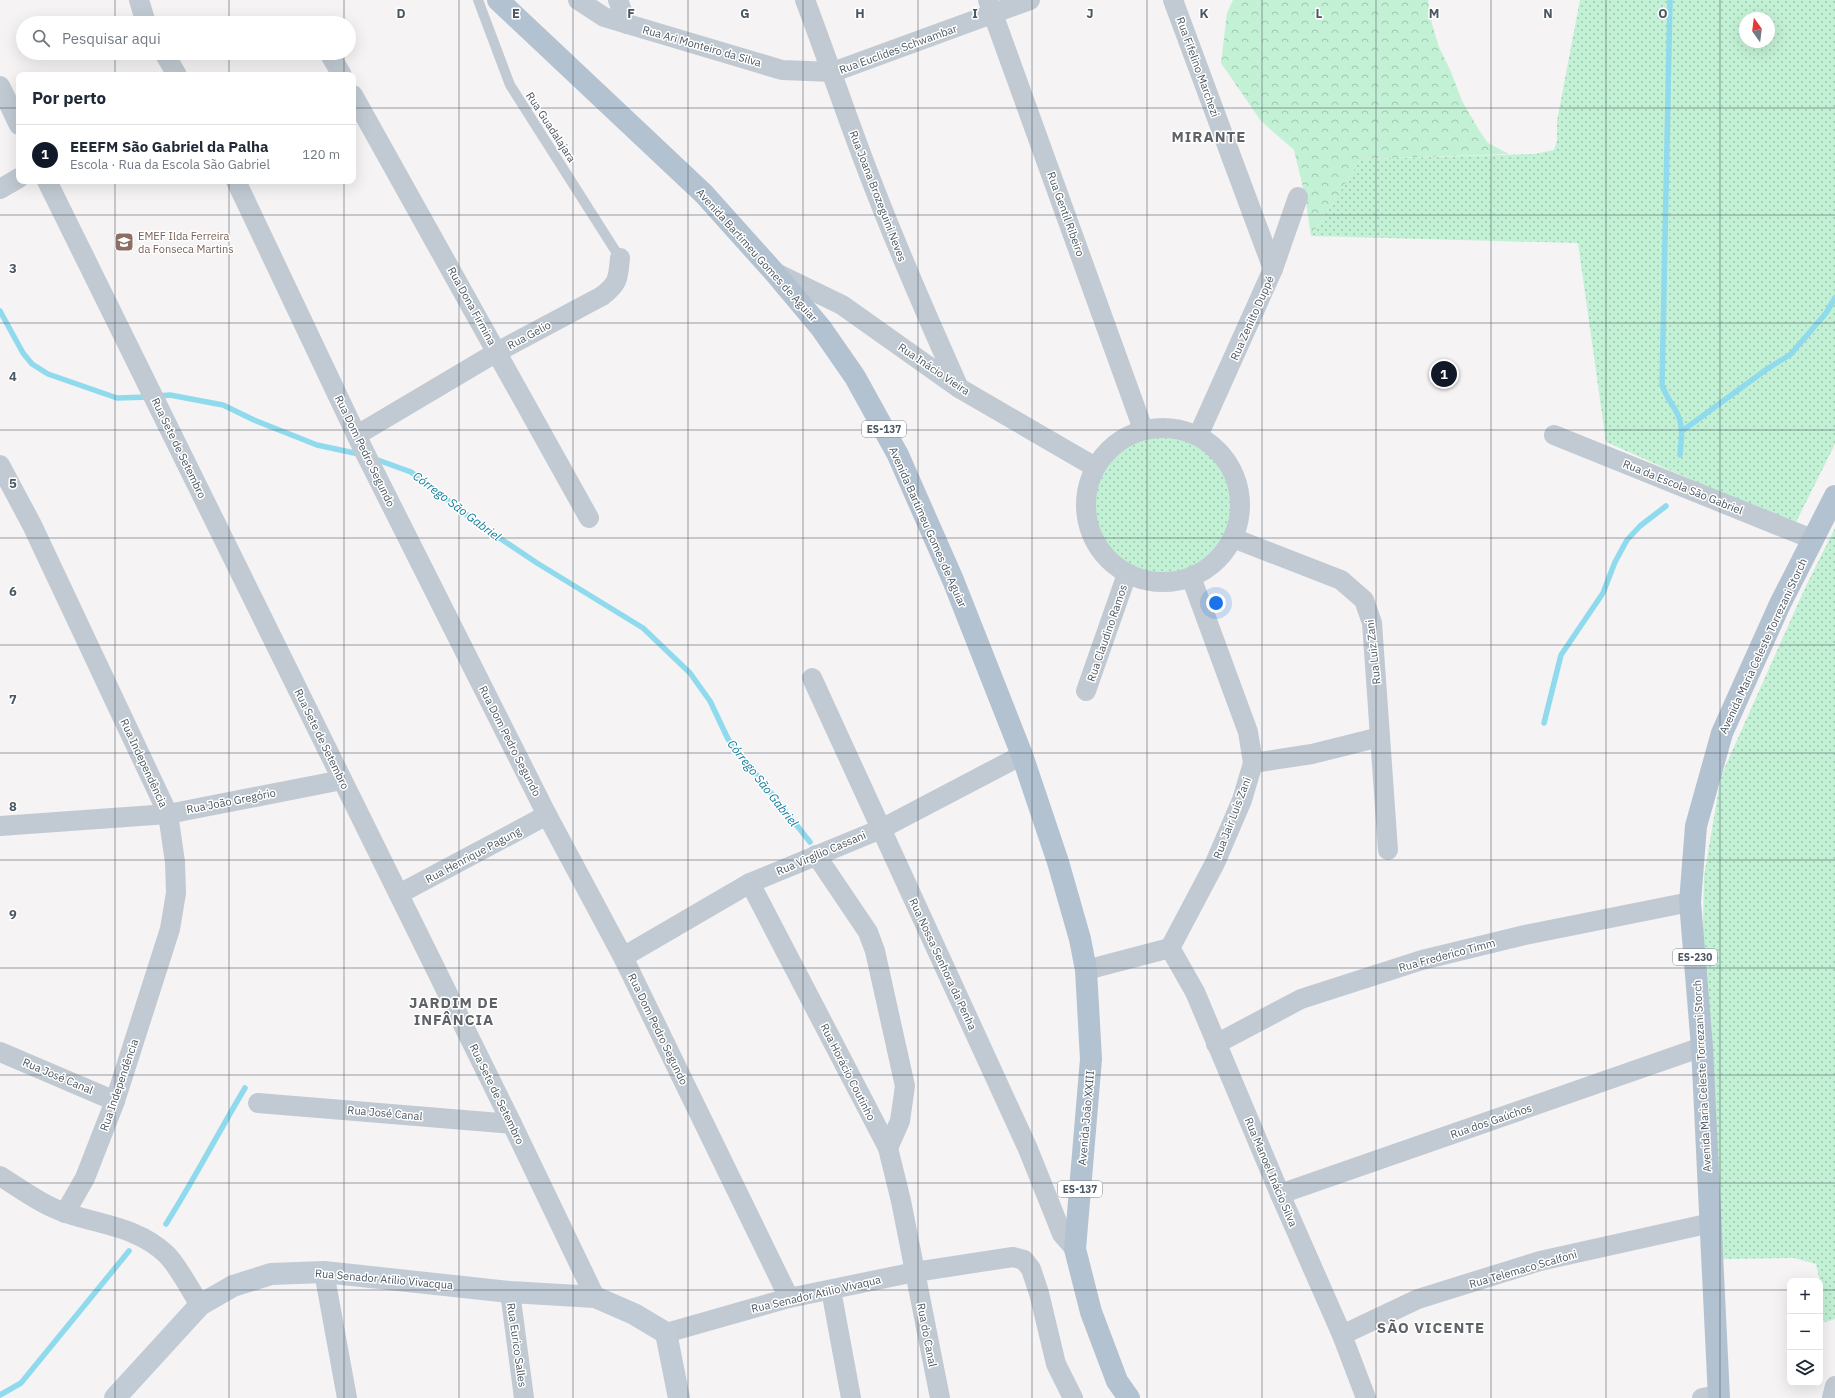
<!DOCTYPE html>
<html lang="pt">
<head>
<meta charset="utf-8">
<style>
  body { margin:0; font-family:"IBM Plex Sans",sans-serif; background:#f6f6f7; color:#1f2937 }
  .controls { position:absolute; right:12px; bottom:12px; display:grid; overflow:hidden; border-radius:8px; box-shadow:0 4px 16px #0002 }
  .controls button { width:36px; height:36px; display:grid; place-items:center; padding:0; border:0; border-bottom:1px solid #e0e1e3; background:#fff; color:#1f2937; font:20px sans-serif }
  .compass { position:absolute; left:1739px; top:12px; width:36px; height:36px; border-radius:50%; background:#fff; box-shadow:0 4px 16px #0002; rotate:346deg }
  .you { position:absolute; left:1216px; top:603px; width:14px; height:14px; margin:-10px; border:3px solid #fff; border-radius:50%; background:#1a73e8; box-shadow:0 0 0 6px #1a73e833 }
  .badge { display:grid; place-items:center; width:26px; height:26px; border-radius:50%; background:#111827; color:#fff; font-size:13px; font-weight:700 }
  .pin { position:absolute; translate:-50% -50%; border:2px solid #fff; box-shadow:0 1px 4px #0006 }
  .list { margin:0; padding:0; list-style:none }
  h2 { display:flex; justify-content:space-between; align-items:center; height:52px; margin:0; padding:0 16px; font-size:17px }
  h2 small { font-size:13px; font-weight:400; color:#747a83 }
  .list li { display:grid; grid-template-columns:26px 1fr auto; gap:12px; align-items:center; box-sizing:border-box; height:60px; padding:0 16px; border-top:1px solid #e0e1e3 }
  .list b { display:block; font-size:15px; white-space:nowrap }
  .list p { margin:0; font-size:13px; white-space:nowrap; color:#747a83 }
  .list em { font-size:13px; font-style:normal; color:#747a83 }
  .icon { flex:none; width:22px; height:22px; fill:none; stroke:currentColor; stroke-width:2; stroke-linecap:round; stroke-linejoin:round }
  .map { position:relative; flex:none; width:1835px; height:1398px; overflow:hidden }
  .search { position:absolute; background:#fff; box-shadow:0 4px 16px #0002; left:16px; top:16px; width:340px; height:44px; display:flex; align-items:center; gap:10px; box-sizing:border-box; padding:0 14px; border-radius:22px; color:#747a83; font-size:15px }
  .panel { position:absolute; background:#fff; box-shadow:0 4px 16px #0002; left:16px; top:72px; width:340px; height:112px; border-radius:8px }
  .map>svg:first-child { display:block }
  .grass { fill:url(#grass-dots); fill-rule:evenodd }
  .forest { fill:url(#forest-crowns) }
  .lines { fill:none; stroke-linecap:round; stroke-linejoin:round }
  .stream { stroke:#90daee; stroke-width:5.5 }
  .lane { stroke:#c1cad2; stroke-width:10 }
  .street { stroke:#c1cad2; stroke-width:20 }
  .secondary { stroke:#c1cbd6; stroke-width:22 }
  .primary { stroke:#b3c2d1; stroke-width:22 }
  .grid { fill:none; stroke:#4a5661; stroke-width:1; stroke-opacity:0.55 }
  .labels { text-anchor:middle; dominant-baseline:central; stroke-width:3; stroke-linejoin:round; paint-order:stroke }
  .shield { fill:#fff; stroke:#808990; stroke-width:1 }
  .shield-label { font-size:10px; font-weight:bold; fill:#4a5661 }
  .street-label { font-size:11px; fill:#4a5661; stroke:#fff }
  .education-label { font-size:11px; fill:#785e54; stroke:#fff; text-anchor:start }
  .water-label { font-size:12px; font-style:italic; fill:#0c7c9b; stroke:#fff }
  .district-label { font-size:15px; font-weight:bold; letter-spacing:1px; fill:#5f6368; stroke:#fff }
  .grid-label { font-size:13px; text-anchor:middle; font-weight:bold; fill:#4a5661; stroke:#fff; stroke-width:3; stroke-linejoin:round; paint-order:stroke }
</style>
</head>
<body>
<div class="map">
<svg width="1835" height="1398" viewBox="0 0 1835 1398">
  <defs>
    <pattern id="grass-dots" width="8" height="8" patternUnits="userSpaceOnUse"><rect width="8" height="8" fill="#c3f1d5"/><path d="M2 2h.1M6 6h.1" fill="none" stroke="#a0c6b0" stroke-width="1.8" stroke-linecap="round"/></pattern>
    <pattern id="forest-crowns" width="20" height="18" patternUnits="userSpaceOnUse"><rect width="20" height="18" fill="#c3f1d5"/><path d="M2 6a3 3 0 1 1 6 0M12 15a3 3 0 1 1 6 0" fill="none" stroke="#a0c6b0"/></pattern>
  </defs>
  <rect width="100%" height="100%" fill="#f5f3f3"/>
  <g class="grass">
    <path d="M1580,0H1835V444L1796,522L1749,505L1606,442L1578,243L1311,236L1361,159L1535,154L1554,150L1557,141V121ZM1745,18H1769V42H1745Z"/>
    <circle cx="1162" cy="504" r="69"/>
    <path d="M1835,528V1319L1825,1322L1820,1318V1281L1816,1264L1794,1258L1720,1259L1701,1011L1704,876L1721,776L1805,588Z"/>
  </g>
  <path class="forest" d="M1233,0H1428L1432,24L1439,47L1451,72L1462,101L1479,130L1488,143L1509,154L1361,159L1311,236L1305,196L1294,150L1261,121L1221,63L1227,13Z"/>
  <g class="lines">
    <g class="stream">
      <path d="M1670,0L1662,385C1666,396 1672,404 1677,413C1684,426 1681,442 1680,455"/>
      <path d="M0,311L23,353L32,364L48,374L117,398L149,397"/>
      <path d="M158,396L170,395L223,405L254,420L317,445L359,454"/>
      <path d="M1682,431L1767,369L1791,354L1826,313L1835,298"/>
      <path d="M375,459L411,472L480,525L537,563L643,628L690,673L710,701L728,739L810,842"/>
      <path d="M1544,723L1561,655L1603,593L1615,562L1627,540L1640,526L1666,506"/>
      <path d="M166,1224C194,1180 218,1133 245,1088"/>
      <path d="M0,1395L21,1383L129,1251"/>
    </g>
    <path class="lane" d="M478,0L510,85L620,258"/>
    <g class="street">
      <path d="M139,0L146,23"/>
      <path d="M578,0L604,17L782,70L833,72L1030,0"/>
      <path d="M618,0L627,24"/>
      <path d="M805,0C829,63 850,127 875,190C901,257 930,323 959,388"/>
      <path d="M988,0L1143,429"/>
      <path d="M1173,0L1273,269"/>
      <path d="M164,53L177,75"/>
      <path d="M329,53L342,75"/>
      <path d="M0,86L19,125"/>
      <path d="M353,95L589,518"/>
      <path d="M47,181L512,1124L595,1297"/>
      <path d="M236,181L363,449L547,815L623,957L789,1298"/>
      <path d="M0,189L19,178"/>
      <path d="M774,272L842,305L959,388L1095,467"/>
      <circle cx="1163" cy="505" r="77"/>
      <path d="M357,435L497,352L602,296C619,283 618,278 620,258"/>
      <path d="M1554,435L1812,539"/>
      <path d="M1198,436L1273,269L1298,197"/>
      <path d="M0,465L32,525L168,814L175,862L176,893L170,929L115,1101L85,1178L65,1213"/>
      <path d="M1233,538L1341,580L1364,600L1372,623L1388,850"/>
      <path d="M812,678L1028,1149L1062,1234L1075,1249"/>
      <path d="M1086,691L1127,574"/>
      <path d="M1253,763L1312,754L1380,737"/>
      <path d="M0,826L168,814L342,780"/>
      <path d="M816,855L868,932L875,951L905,1086L900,1121L888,1148"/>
      <path d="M750,883L888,1148L901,1201L940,1398"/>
      <path d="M399,894L547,815"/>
      <path d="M1170,948L1195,992L1280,1194L1342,1335L1366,1398"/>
      <path d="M623,957L750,883L881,829L1022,755"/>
      <path d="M1086,970L1170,948L1215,863L1242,800L1253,763L1248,732L1191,577"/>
      <path d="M1216,1044L1301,999L1422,960L1525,935L1690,902"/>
      <path d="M0,1052L115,1101"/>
      <path d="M258,1103L512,1124"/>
      <path d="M0,1176C21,1189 42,1205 66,1213C101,1225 138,1227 166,1254C177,1264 191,1291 200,1305"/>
      <path d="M1280,1194L1702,1047"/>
      <path d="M324,1272L347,1398"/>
      <path d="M831,1290L851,1398"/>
      <path d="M510,1292L524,1398"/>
      <path d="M666,1333L789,1298L915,1272L1013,1257L1024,1260L1031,1269L1039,1293L1056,1364L1073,1398"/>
      <path d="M1342,1335L1418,1299L1540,1261L1711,1223"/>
      <path d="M1702,1398L1719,1395"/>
      <path d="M1832,1398L1835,1386"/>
    </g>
    <path class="secondary" d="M115,1398L200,1305L233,1286L271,1274L324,1272L510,1292L595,1297L634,1314L666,1333L679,1398"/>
    <g class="primary">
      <path d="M498,0L704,194L774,272L821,328L855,377L898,455L953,580L1022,755L1058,862L1080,939L1086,970L1091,1059L1075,1249L1091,1312L1117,1381L1129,1398"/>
      <path d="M1719,1398L1702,1047L1690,902L1696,826L1722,733L1780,604L1835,496"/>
    </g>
  </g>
  <path class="grid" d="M115,0V23M229,0V23M344,0V23M459,0V1398M573,0V1398M688,0V1398M803,0V1398M918,0V1398M1032,0V1398M1147,0V1398M1262,0V1398M1376,0V1398M1491,0V1398M1606,0V1398M1720,0V1398M115,53V75M229,53V75M344,53V75M0,108H19M353,108H1835M115,181V1398M229,181V1398M344,181V1398M0,215H1835M0,323H1835M0,430H1835M0,538H1835M0,645H1835M0,753H1835M0,860H1835M0,968H1835M0,1075H1835M0,1183H1835M0,1290H1790M1820,1290H1835"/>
  <defs>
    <symbol id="school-square" viewBox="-11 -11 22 22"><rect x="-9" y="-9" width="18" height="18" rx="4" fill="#8d6e63" stroke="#fff"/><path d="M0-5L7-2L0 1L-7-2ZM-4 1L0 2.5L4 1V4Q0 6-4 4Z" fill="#fff"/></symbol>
  </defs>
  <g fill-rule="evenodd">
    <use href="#school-square" x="113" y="231" width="22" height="22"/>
  </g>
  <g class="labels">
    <g class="shield">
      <rect x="862" y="421" width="44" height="16" rx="3"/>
      <rect x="1673" y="949" width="44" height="16" rx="3"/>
      <rect x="1058" y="1181" width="44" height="16" rx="3"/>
    </g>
    <g class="shield-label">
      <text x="884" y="429">ES-137</text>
      <text x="1695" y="957">ES-230</text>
      <text x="1080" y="1189">ES-137</text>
    </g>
    <g class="street-label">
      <text transform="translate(702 46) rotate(16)">Rua Ari Monteiro da Silva</text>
      <text transform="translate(898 49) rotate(-20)">Rua Euclides Schwambar</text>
      <text transform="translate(1198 67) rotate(70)">Rua Fifelino Marchezi</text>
      <text transform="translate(551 127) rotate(57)">Rua Guadalajara</text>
      <text transform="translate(878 196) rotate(69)">Rua Joana Brozeguini Neves</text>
      <text transform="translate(1066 214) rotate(70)">Rua Gentil Ribeiro</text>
      <text transform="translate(757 255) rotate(48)">Avenida Bartimeu Gomes de Aguiar</text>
      <text transform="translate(472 306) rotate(61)">Rua Dona Firmina</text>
      <text transform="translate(1252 318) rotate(-66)">Rua Zenilto Duppé</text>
      <text transform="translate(529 335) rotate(-28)">Rua Gelio</text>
      <text transform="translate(934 369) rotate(34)">Rua Inácio Vieira</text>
      <text transform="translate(179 448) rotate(64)">Rua Sete de Setembro</text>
      <text transform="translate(365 451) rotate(64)">Rua Dom Pedro Segundo</text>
      <text transform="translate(1683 487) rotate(22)">Rua da Escola São Gabriel</text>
      <text transform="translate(928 527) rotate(66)">Avenida Bartimeu Gomes de Aguiar</text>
      <text transform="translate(1107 633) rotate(-71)">Rua Claudino Ramos</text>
      <text transform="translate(1763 646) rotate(-65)">Avenida Maria Celeste Torrezani Storch</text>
      <text transform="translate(1373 652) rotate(-96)">Rua Luiz Zani</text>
      <text transform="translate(322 739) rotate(64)">Rua Sete de Setembro</text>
      <text transform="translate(510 741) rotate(63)">Rua Dom Pedro Segundo</text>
      <text transform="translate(144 763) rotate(65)">Rua Independência</text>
      <text transform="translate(231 801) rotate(-11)">Rua João Gregório</text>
      <text transform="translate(1232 818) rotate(-69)">Rua Jair Luís Zani</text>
      <text transform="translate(821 853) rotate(-23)">Rua Virgílio Cassani</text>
      <text transform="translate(473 855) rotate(-28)">Rua Henrique Pagung</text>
      <text transform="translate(1447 955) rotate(-15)">Rua Frederico Timm</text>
      <text transform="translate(943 964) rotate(65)">Rua Nossa Senhora da Penha</text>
      <text transform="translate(658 1029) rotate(64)">Rua Dom Pedro Segundo</text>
      <text transform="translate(848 1072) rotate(63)">Rua Horácio Coutinho</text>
      <text transform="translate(58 1076) rotate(23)">Rua José Canal</text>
      <text transform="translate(1702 1076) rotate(-93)">Avenida Maria Celeste Torrezani Storch</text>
      <text transform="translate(119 1085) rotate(-71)">Rua Independência</text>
      <text transform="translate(497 1094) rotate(64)">Rua Sete de Setembro</text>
      <text transform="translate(385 1113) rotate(5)">Rua José Canal</text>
      <text transform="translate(1086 1118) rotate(-85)">Avenida João XXIII</text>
      <text transform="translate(1491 1121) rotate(-19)">Rua dos Gaúchos</text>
      <text transform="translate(1271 1172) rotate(67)">Rua Manoel Inácio Silva</text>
      <text transform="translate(1523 1269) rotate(-16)">Rua Telemaco Scalfoni</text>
      <text transform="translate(384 1279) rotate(5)">Rua Senador Atilio Vivacqua</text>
      <text transform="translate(816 1294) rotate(-13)">Rua Senador Atilio Vivaqua</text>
      <text transform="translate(927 1335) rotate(79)">Rua do Canal</text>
      <text transform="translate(517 1345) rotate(82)">Rua Eurico Salles</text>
    </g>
    <g class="education-label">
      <text x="138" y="236">EMEF Ilda Ferreira<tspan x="138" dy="13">da Fonseca Martins</tspan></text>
    </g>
    <g class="water-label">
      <text transform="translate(457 506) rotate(37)">Córrego São Gabriel</text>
      <text transform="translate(763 783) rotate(52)">Córrego São Gabriel</text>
    </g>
    <g class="district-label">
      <text x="1209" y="136">MIRANTE</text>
      <text x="454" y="1002">JARDIM DE<tspan x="454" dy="17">INFÂNCIA</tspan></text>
      <text x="1431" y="1327">SÃO VICENTE</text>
    </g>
  </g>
  <g class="grid-label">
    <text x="401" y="18">D</text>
    <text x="516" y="18">E</text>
    <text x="631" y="18">F</text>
    <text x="745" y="18">G</text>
    <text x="860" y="18">H</text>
    <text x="975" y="18">I</text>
    <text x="1090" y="18">J</text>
    <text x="1204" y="18">K</text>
    <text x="1319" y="18">L</text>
    <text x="1434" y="18">M</text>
    <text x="1548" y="18">N</text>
    <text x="1663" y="18">O</text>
    <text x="13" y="273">3</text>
    <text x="13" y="381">4</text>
    <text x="13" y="488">5</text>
    <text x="13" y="596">6</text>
    <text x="13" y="704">7</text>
    <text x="13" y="811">8</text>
    <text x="13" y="919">9</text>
  </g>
</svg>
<div class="controls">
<button>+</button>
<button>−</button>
<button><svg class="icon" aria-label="layers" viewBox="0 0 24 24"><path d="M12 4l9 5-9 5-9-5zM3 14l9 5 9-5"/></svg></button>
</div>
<svg class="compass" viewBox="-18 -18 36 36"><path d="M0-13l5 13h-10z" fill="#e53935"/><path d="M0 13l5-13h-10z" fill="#747a83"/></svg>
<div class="you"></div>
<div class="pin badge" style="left:1444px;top:374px">1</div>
<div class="search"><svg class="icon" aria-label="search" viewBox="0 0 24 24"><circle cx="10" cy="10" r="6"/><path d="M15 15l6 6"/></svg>Pesquisar aqui</div>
<section class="panel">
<h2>Por perto<small></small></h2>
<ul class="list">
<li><span class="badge">1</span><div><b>EEEFM São Gabriel da Palha</b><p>Escola · Rua da Escola São Gabriel</p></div><em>120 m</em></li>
</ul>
</section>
</div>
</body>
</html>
